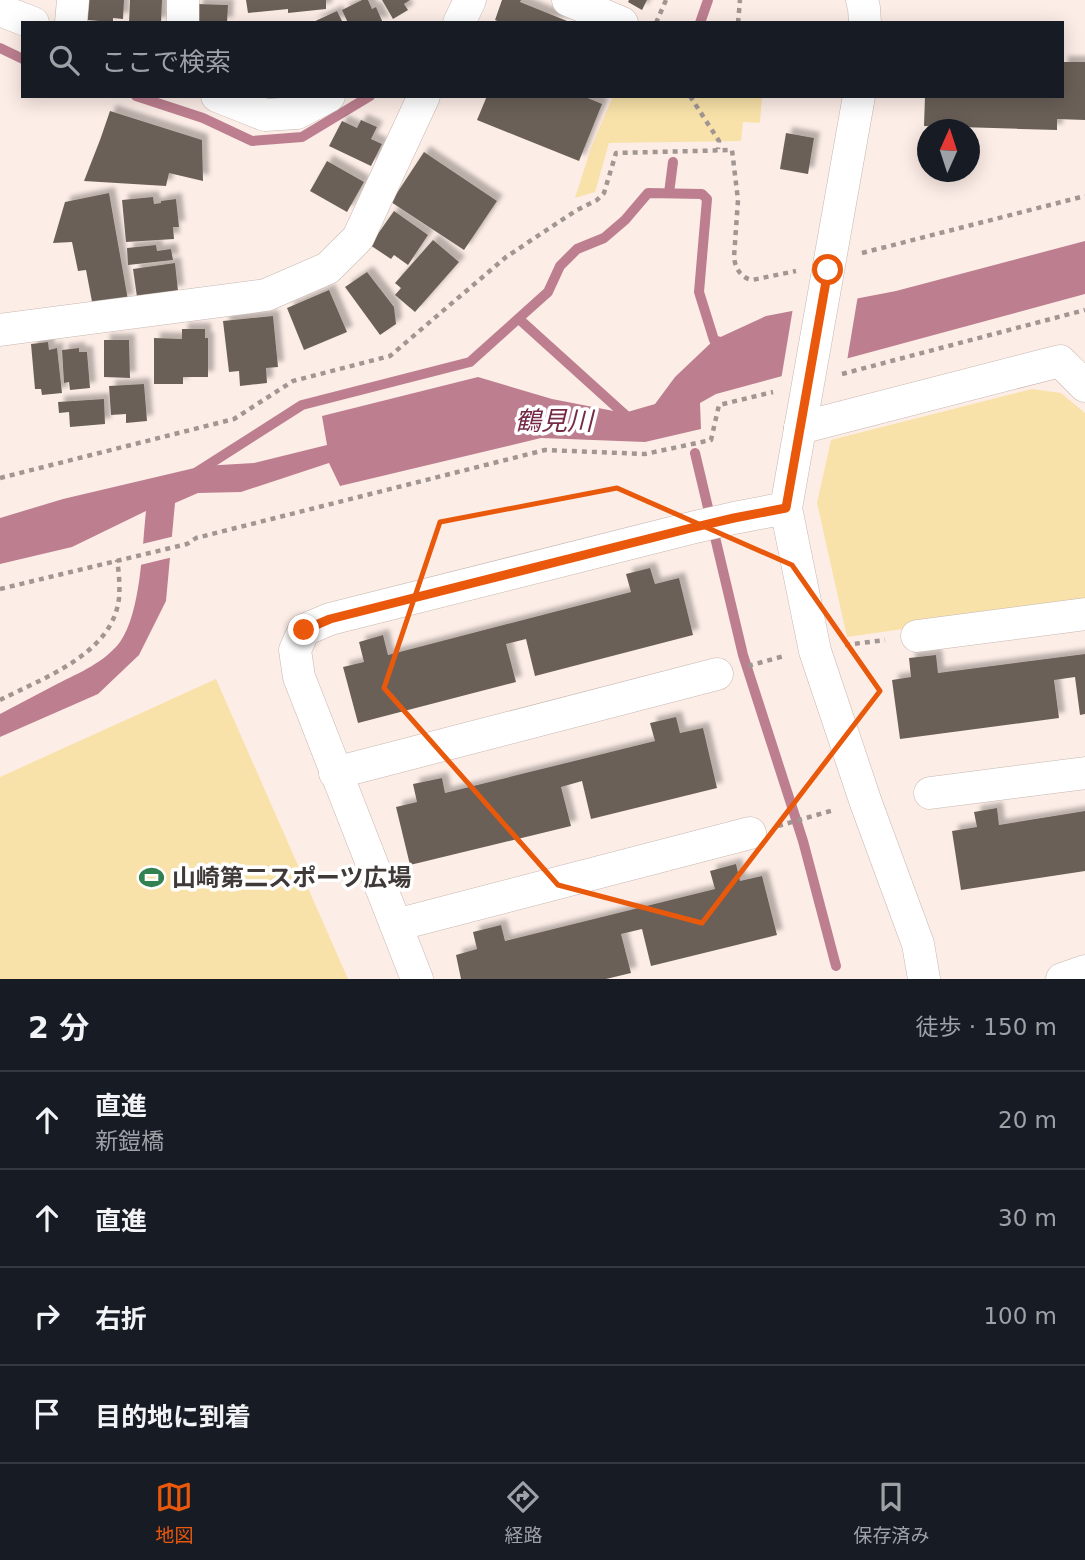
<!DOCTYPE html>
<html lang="ja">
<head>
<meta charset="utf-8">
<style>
  body { margin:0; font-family:"DejaVu Sans","Noto Sans JP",sans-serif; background:#242831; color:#f1f3f6 }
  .compass { position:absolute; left:917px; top:119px; width:63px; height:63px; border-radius:50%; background:#171b24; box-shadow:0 4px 18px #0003; rotate:3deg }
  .stop { position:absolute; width:21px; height:21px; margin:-16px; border:5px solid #ea580c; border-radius:50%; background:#fff }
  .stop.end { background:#ea580c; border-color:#fff; box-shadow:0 2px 7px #0008 }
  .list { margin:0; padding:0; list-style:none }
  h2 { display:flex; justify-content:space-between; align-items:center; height:91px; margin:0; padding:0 28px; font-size:30px }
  h2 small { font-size:23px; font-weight:400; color:#9ea1a6 }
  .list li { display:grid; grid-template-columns:46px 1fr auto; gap:21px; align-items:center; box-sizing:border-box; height:98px; padding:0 28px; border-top:2px solid #363941 }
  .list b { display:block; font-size:26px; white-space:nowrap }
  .list p { margin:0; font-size:23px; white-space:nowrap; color:#9ea1a6 }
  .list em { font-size:23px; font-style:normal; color:#9ea1a6 }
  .icon { flex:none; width:38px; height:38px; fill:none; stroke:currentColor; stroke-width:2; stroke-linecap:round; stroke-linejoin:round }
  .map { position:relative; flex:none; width:1085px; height:979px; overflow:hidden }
  .search { position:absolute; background:#171b24; box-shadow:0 4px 18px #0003; left:21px; right:21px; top:21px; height:77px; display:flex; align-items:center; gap:18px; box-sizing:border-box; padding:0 24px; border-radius:0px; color:#9ea1a6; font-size:26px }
  .sheet { height:483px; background:#171b24 }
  nav { display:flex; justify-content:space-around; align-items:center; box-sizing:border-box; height:98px; border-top:2px solid #363941; background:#171b24; font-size:19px; color:#9ea1a6 }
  nav a { display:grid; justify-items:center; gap:4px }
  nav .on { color:#ea580c }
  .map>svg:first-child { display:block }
  .green { fill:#f9e2a9 }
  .water { fill:#bd7f90 }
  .pier { fill:#fdede7 }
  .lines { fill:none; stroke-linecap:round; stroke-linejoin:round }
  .stream { stroke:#bd7f90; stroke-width:10 }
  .building { fill:#6b6158; filter:url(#shadow) }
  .minor-casing { stroke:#c6b7b0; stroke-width:33 }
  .path { stroke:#a19692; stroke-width:4.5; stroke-dasharray:5 5; stroke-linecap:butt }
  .minor { stroke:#fff; stroke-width:32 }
  .route { stroke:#ea580c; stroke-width:9 }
  .marked { fill:none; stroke:#e8590c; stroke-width:5; stroke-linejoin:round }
  .labels { text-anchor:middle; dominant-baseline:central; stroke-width:7; stroke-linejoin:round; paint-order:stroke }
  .poi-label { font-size:24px; font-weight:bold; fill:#3f3937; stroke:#fff; text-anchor:start }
  .water-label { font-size:26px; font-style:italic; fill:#772a46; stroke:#fff }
</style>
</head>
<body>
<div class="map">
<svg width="1085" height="979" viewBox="0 0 1085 979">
  <defs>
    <filter id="shadow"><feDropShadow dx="6" dy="-6" stdDeviation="2" flood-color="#0004"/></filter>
  </defs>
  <rect width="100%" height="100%" fill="#fdede7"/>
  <g class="green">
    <path d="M613,96H762L760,123L743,122L741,141L609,143L595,192L575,198L591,148Z"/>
    <path d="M1032,389L1061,393L1085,413V603L847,637L817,503L831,440Z"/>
    <path d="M216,679L348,979H0V777Z"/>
  </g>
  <path class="water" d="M1085,241V294L716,394L700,403L701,429L645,442L541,438L340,486L329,463L241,492L198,493L175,503L166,601L139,655L98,694L0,737V714C19,704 38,694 57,684C79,673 105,662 120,642C141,612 142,548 146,511L72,547L0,564V518L63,499L203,466L254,463L327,445L322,416L478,377L552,399L624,413L655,404L675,377L714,340L766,316L896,291Z"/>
  <g class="pier">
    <path d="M858,295L847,361L781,380L793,308Z"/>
    <path d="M175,536L173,557L136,566L138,545Z"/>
  </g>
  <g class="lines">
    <g class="stream">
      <path d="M700,23L708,0"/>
      <path d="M0,48L23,59"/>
      <path d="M136,96L203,118L252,141L302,137L370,96"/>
      <path d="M669,193L673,162"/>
      <path d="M519,319L633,422"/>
      <path d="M695,453L743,655L803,841L836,966"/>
      <path d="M197,472L302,405L470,362L548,292L560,266L577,249L604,238L625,220L648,193L702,194L707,199L699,292L714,340L726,344"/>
    </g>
  </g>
  <g class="building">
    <path d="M87,0H124L123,19L113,18V22L86,20Z"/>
    <path d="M130,0H162L161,23H129Z"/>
    <path d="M246,0H326V9L288,13V9L248,13Z"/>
    <path d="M362,0H368L372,9L376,7L383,23H348L342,10Z"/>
    <path d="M382,0H410L404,4L408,10L393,19Z"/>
    <path d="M502,0H521L520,2L572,23H502L495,20Z"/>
    <path d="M629,0H647L642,10L628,2Z"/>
    <path d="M197,4L228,5L227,23H195Z"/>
    <path d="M337,11L343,23H311Z"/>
    <path d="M1062,62H1085V120L1057,119V130L924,126L925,96H1062Z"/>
    <path d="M487,96H583L602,104L579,161L477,120Z"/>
    <path d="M110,111L202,140L203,181L169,173L166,186L84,181L100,140Z"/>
    <path d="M361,120L377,127L371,139L382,144L371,166L329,146L342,121L357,128Z"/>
    <path d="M786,133L814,138L808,174L780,169Z"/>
    <path d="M424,152L497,201L464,250L391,202Z"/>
    <path d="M327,161L364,182L347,212L310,191Z"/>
    <path d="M109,193L128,300L93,307L86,270L78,271L72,242L53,243L65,202Z"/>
    <path d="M153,197L154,204L161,203V201L176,199L179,227H173L174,239L126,242L122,200Z"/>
    <path d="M394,211L428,235L408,265L394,255L391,259L370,245Z"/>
    <path d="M433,240L459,262L415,312L395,295L401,288L395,283Z"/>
    <path d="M156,245L157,251L171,249L173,260L128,265L127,248Z"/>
    <path d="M175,263L178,291L137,297L133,269Z"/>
    <path d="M367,272L394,307L396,324L380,335L345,287Z"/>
    <path d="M329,290L347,332L304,350L287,308Z"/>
    <path d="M273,316L278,367L266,368L267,383L240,386L239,371L229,372L223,321Z"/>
    <path d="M182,329H205V338H208V377H183V384H154V338L182,339Z"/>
    <path d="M104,340H129L130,378L104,377Z"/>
    <path d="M48,342L49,350L57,348L62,393L42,395L41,389H35L31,344Z"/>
    <path d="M79,348V352H87L90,388L70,390L69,382L64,383L62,350Z"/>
    <path d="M144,384L147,421L126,423V414L111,415L109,386Z"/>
    <path d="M104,399L105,424L70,427L69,412L59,413L58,402Z"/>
    <path d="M650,568L655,584L679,578L693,635L535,676L526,639L506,644L516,682L358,723L343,667L364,662L359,642L383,635L388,655L631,592L626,574Z"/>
    <path d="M1085,654V714L1080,715L1075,677L1054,680L1059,718L900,739L892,680L911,677L909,658L936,655L938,673Z"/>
    <path d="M676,717L680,733L703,728L717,788L591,819L582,781L561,787L571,826L410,865L396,807L417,802L413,784L442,778L445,793L655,741L650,723Z"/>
    <path d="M997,808L999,825L1085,811V871L961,890L952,831L977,827L974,812Z"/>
    <path d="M736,864L740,881L762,876L777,935L651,966L642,929L621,934L631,973L606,979H461L456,955L477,949L473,932L501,925L505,941L715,889L710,871Z"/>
  </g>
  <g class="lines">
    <defs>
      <g id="minor">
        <path d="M568,0L622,23"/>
        <path d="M862,0L864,8L865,23"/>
        <path d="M0,10L33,23"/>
        <path d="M71,23L73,0"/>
        <path d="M183,23V0"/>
        <path d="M459,23L470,0"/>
        <path d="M217,96L265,115L297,113L329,96"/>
        <path d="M859,96L786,508L815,651L866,803L918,944L924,979"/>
        <path d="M0,330L266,295L328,268L358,238L424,96"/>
        <path d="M800,428L1060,361L1085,386"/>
        <path d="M917,636L1085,614"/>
        <path d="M335,773L717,674"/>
        <path d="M930,793L1085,773"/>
        <path d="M396,925L750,833"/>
        <path d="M417,979L299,677L295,650L304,630L330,619L691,528L734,518L786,508"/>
        <path d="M1062,979L1085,971"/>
      </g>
    </defs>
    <use href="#minor" class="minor-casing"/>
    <g class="path">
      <path d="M656,23L666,0"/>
      <path d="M738,23L740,0"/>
      <path d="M690,96L719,141L718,149"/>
      <path d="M862,253L1085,196"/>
      <path d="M842,374L1085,310"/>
      <path d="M0,478L234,419L293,381L390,356L506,257L577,210L597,200L604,193L616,153L732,150L738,200L734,257C735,268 741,278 752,280L796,271"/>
      <path d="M0,589L187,544L196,538L545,450L645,454L711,440L719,405L773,392"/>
      <path d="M845,645L885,640"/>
      <path d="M748,666L784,656"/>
      <path d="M0,700C43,678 113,654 119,598C120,586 119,572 117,560"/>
      <path d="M778,826L834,810"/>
    </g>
    <use href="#minor" class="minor"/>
  </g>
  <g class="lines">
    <path class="route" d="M304,630L330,619L691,528L734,518L786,508L828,270"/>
  </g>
  <path class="marked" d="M617,488L792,565L880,691L702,923L558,885L384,688L440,522Z"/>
  <defs>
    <symbol id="stadium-bare" viewBox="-9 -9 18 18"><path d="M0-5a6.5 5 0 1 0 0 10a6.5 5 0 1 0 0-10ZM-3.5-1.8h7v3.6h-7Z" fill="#328150" stroke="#fff" stroke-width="2.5" paint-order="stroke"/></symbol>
  </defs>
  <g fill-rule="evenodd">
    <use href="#stadium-bare" x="134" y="860" width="35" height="35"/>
  </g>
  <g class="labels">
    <g class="poi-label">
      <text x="172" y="878">山崎第二スポーツ広場</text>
    </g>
    <g class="water-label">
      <text x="554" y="421">鶴見川</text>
    </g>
  </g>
</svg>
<svg class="compass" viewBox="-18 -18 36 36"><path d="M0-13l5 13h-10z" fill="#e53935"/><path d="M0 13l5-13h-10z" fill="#9ea1a6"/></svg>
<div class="stop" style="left:828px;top:270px"></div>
<div class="stop end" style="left:304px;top:630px"></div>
<div class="search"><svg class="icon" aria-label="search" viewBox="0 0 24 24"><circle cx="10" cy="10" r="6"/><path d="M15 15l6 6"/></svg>ここで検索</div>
</div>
<section class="sheet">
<h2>2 分<small>徒歩 · 150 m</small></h2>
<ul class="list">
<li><svg class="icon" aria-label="ahead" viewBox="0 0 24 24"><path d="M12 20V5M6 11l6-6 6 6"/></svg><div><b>直進</b><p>新鎧橋</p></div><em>20 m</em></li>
<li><svg class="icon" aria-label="ahead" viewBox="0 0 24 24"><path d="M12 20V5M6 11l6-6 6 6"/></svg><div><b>直進</b></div><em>30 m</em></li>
<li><svg class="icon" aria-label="right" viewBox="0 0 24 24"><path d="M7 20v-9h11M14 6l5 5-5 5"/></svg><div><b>右折</b></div><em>100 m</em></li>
<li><svg class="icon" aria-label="arrive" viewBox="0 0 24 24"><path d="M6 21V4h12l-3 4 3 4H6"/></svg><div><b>目的地に到着</b></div></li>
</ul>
</section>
<nav>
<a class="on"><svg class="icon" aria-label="map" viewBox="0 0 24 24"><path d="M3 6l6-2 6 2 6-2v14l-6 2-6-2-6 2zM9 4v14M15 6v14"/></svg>地図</a>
<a><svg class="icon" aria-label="directions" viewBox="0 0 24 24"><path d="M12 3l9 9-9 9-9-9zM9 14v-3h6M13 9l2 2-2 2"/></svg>経路</a>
<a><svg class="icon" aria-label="saved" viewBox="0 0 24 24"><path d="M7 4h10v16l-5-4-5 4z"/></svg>保存済み</a>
</nav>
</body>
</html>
